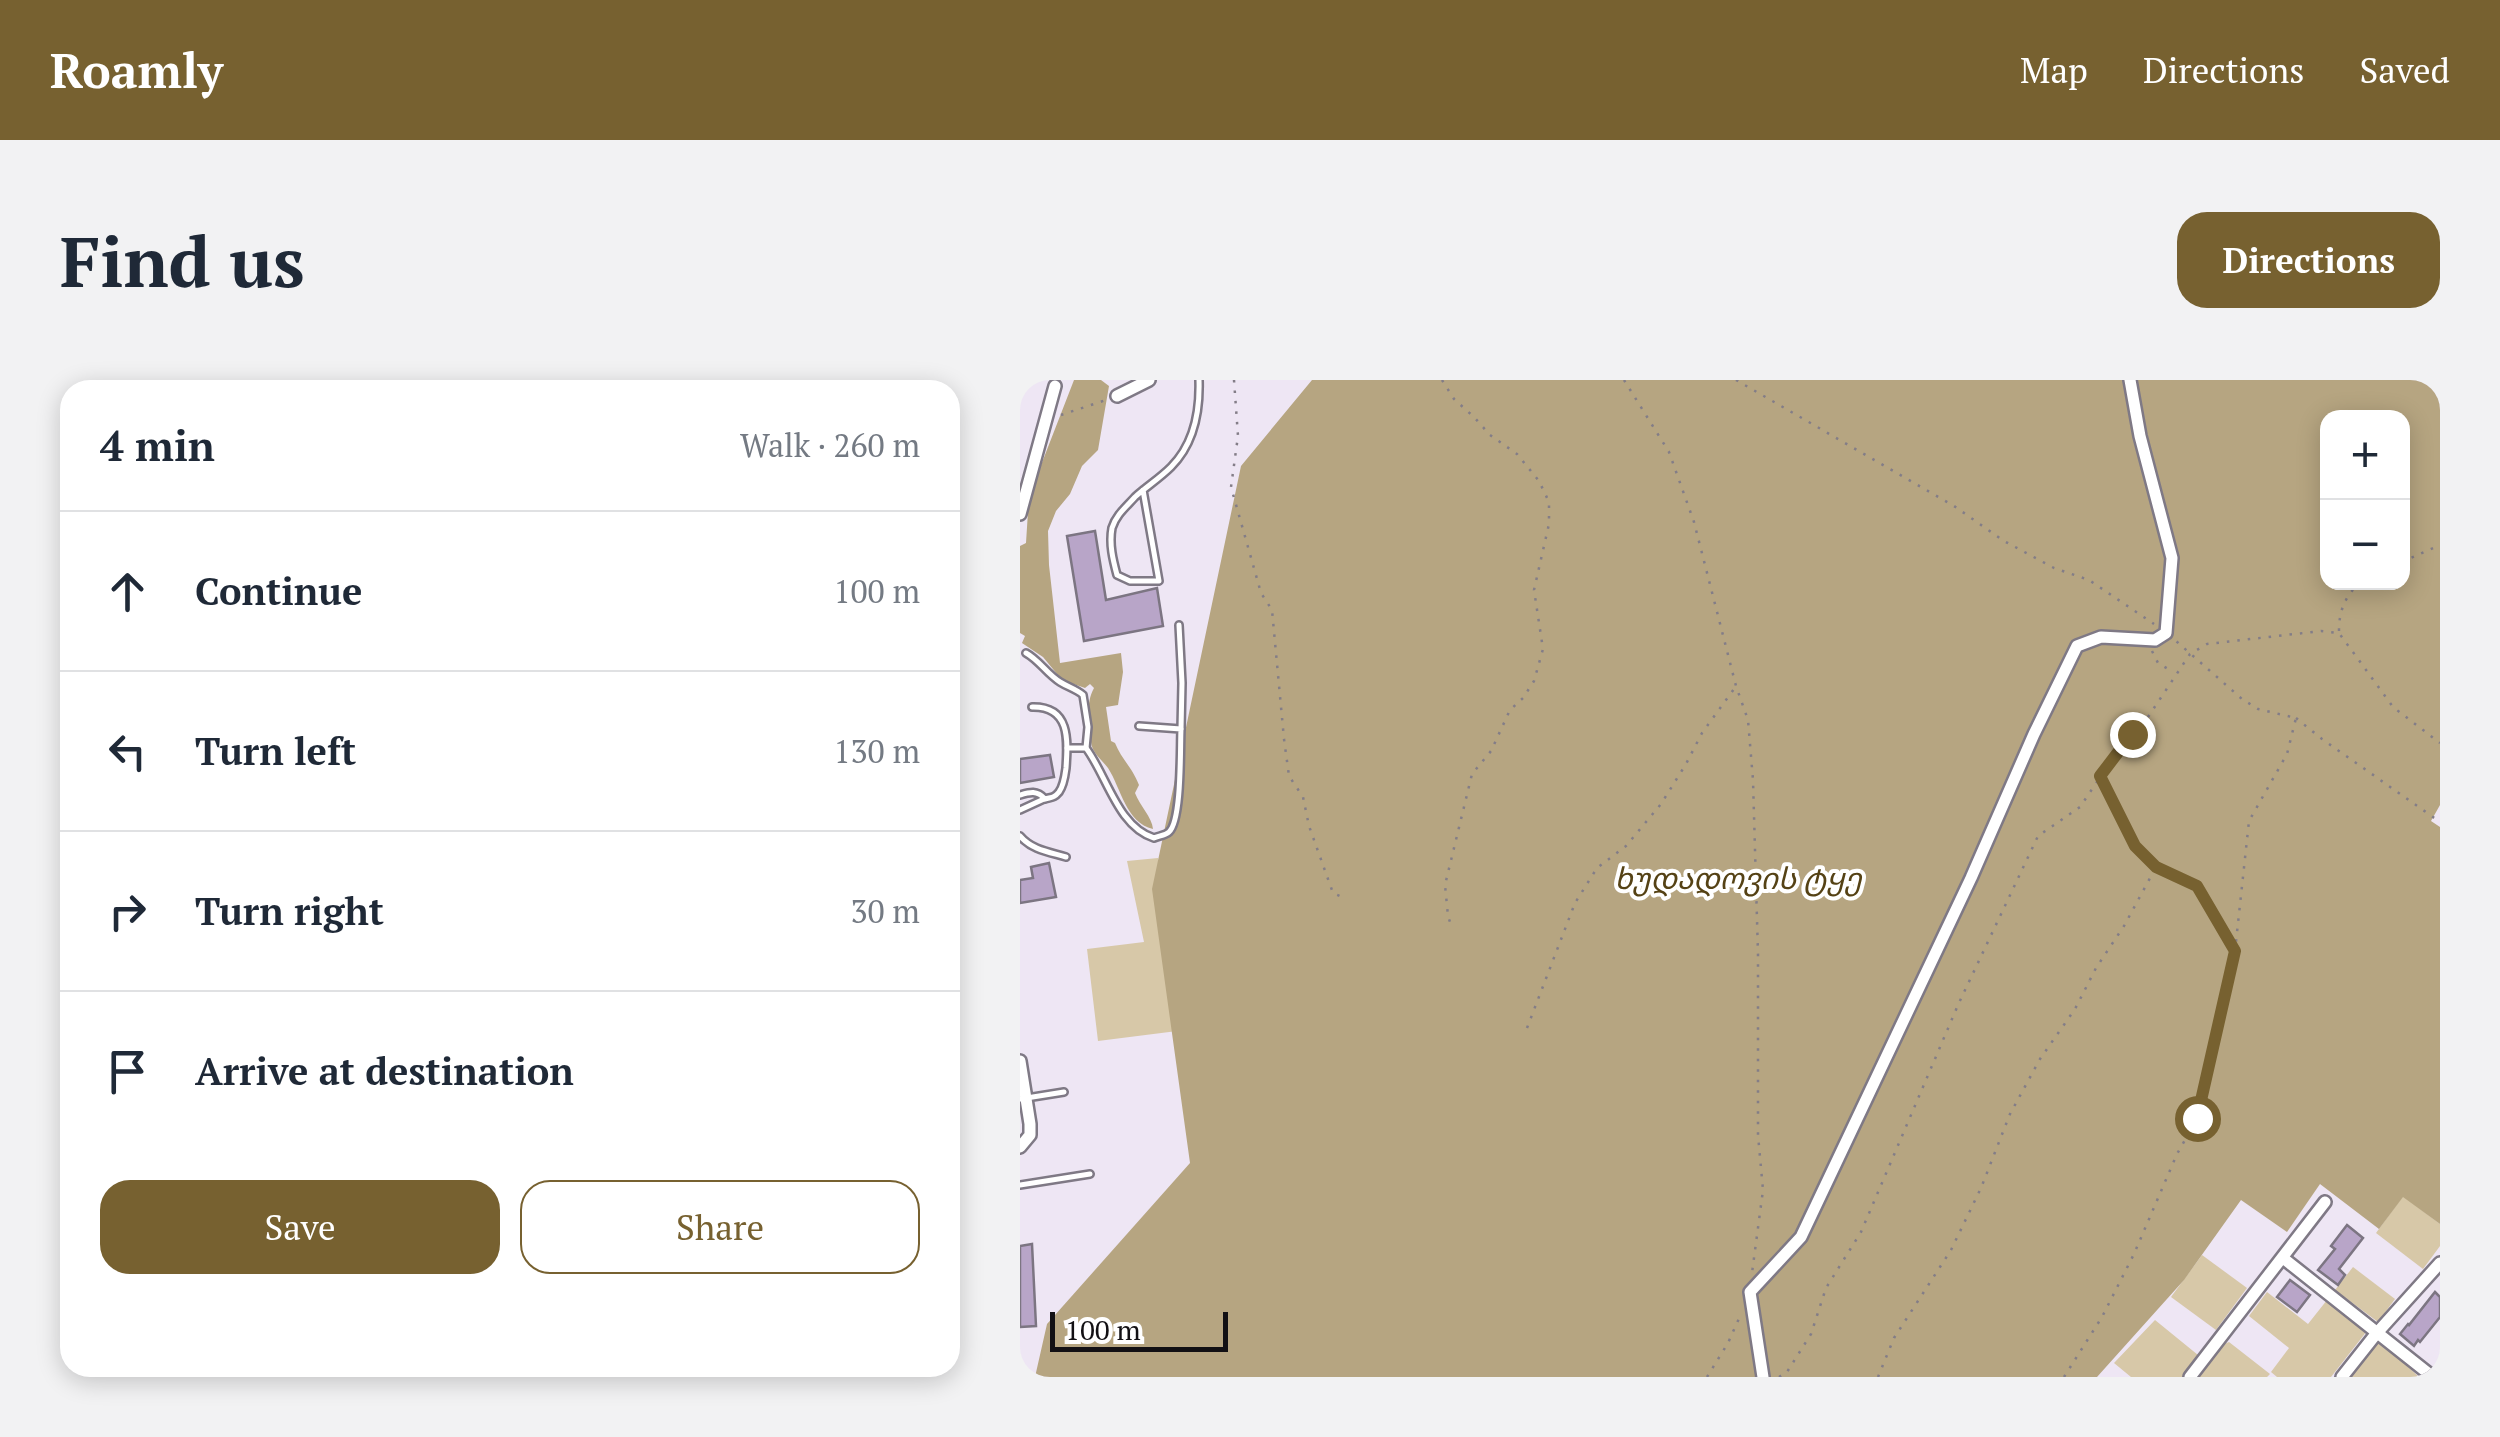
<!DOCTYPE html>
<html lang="en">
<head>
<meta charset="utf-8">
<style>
  body { margin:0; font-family:"PT Serif","Noto Sans Georgian",serif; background:#f2f2f3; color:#1f2937 }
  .controls { position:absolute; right:30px; top:30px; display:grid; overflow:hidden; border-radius:20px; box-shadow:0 5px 25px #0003 }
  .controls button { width:90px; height:90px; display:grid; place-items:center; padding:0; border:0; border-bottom:2px solid #e0e1e3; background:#fff; color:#1f2937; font:50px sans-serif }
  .scale { position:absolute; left:30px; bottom:25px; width:178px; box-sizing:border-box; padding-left:10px; border:5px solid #121014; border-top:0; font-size:28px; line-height:35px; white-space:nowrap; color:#121014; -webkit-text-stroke:8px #fff; paint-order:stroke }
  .stop { position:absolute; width:30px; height:30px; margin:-22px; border:8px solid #776130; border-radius:50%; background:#fff }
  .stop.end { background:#776130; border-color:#fff; box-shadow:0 2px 10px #0008 }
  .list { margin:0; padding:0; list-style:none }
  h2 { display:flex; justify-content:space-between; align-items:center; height:130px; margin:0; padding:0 40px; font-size:42px }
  h2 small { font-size:32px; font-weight:400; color:#747a83 }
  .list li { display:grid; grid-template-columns:65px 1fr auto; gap:30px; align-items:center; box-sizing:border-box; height:160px; padding:0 40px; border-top:2px solid #e0e1e3 }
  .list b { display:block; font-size:38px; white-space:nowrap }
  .list em { font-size:32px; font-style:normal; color:#747a83 }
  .actions { display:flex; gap:20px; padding:30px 40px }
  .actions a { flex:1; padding:22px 0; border:2px solid #776130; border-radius:30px; text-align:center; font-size:35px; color:#776130 }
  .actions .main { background:#776130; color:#fff }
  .icon { flex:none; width:55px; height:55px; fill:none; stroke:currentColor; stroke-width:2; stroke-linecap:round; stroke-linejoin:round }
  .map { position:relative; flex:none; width:1420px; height:997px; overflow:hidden; border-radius:30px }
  header { display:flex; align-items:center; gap:60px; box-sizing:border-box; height:140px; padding:0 50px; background:#776130; color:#fff }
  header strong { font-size:48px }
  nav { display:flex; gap:55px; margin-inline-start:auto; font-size:35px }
  .intro { display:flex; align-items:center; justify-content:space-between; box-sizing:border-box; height:240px; padding:0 60px }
  h1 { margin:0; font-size:70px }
  .button { padding:25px 45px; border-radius:30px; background:#776130; color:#fff; font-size:35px; font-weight:700 }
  main { display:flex; gap:60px; padding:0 60px }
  aside { flex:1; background:#fff; border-radius:30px; box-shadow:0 5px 25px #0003 }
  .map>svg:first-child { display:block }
  .green { fill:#d7c8a8 }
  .forest { fill:#b6a581; fill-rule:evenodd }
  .building { fill:#b8a5c8; stroke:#7c7582; stroke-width:2.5 }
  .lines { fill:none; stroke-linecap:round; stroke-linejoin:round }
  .service-casing { stroke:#7f7985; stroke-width:10 }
  .minor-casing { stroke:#7f7985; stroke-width:16 }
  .path { stroke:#837d87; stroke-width:2.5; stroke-dasharray:2.5 8; stroke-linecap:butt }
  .service { stroke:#fff; stroke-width:5 }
  .minor { stroke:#fff; stroke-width:11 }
  .route { stroke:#776130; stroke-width:12 }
  .labels { text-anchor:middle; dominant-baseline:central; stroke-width:8; stroke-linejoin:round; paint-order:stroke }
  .park-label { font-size:30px; font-style:italic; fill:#554215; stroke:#fff }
</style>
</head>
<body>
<header>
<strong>Roamly</strong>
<nav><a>Map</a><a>Directions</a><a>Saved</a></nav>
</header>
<div class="intro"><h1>Find us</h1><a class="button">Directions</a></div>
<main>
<aside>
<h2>4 min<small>Walk · 260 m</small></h2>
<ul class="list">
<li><svg class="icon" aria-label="ahead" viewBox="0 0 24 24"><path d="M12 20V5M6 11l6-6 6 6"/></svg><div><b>Continue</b></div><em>100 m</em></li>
<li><svg class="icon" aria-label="left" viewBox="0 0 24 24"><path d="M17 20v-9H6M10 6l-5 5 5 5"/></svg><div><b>Turn left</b></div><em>130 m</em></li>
<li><svg class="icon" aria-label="right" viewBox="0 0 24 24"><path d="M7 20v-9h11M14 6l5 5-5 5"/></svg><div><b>Turn right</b></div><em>30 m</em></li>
<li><svg class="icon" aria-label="arrive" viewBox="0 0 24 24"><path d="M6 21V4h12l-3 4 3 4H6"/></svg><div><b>Arrive at destination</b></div></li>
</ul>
<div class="actions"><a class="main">Save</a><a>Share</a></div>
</aside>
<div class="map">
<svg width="1420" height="997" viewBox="0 0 1420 997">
  <rect width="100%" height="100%" fill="#eee6f4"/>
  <g class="green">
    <path d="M138,478L173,649L78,661L67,569L124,562L107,481Z"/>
    <path d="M1383,816L1420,844V866L1403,889L1356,853Z"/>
    <path d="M1182,875L1227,908L1196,950L1151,917Z"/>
    <path d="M1333,887L1375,919L1358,942L1315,910Z"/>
    <path d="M1247,912L1288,944L1307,920L1347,951L1311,997H1257L1251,992L1269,968L1229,936Z"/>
    <path d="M1135,940L1178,975L1209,962L1250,994L1247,997H1111L1094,983Z"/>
    <path d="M1358,959L1399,997H1329Z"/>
  </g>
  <g class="forest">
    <path d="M54,0H81L89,6L78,70L62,86L50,114L36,131L28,151L29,185L40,283L101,273L103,292L98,325L86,327L91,361L95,363C102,380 112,387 119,405L115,413C120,426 132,437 133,449C106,443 101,408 88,388C82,380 72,373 71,362C69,345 65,324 74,308L70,304L65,308L42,300L23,277L2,263L5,256L0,253V166L6,163L9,116Z"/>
    <path d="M292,0H1420V425L1411,441L1420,447V844L1383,817L1359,849L1300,804L1267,852L1221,820L1164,900L1077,997H15L27,944L170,783L132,509L221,86ZM1308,38H1382V202H1308Z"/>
  </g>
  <g class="building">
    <path d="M75,151L86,220L137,208L143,246L64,261L47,156Z"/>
    <path d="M30,375L34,397L0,403V379Z"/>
    <path d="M29,483L36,517L0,523V500L13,498L11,487Z"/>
    <path d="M1327,845L1343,858L1319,889L1325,895L1318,905L1298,890L1315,869L1311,866Z"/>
    <path d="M12,864L16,946L0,947V866Z"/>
    <path d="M1270,900L1290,915L1277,932L1257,917Z"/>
    <path d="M1415,912L1420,917V937L1400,962L1398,960L1394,966L1380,954L1388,944L1389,945Z"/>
  </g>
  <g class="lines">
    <defs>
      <g id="service">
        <path d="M123,110L139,201H110L97,195C93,180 89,164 92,148C96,135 106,127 115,117C126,107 140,98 151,87C174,64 180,31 179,0"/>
        <path d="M159,245L162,303L161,349"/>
        <path d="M6,273C19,280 27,294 40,302C48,307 56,309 63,315L68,347L66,368"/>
        <path d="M47,368H66C87,396 98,447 134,458C139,456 146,455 149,452C162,440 160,369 161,349L119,346"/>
        <path d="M0,415C10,412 17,410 25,419C32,417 34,418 39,412C44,405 45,396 46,388C48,359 50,326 12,327"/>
        <path d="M0,430L24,419"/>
        <path d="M0,456C12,470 29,472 46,477"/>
        <path d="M0,719L44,712"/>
        <path d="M0,805L70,794"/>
      </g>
      <g id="minor">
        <path d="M97,16L129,0"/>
        <path d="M0,134L35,6"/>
        <path d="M0,681L10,744V755L0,767"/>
        <path d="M1263,878L1413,997"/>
        <path d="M743,997L730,912L781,857L951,498L1014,354L1057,266L1081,257L1135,260L1146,253L1152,178L1120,56L1110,0"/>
        <path d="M1170,997L1305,822"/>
        <path d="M1322,997L1356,954L1420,883"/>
      </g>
    </defs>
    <use href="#service" class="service-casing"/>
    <use href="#minor" class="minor-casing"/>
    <g class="path">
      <path d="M214,0L218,56L211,107L241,213L252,230L264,359L269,396L283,417L289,446L313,513L320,516"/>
      <path d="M422,0L434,19L454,37L470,55L497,74L519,101L529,122V144L514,210L523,269L514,301L503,318L490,330L471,371L452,394L425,505L428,536L432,548"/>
      <path d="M604,0L649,72L674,142L716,306L728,340L733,400L738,574V755L743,810L732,893"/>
      <path d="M716,0L934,126L984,161L1034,188L1069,200L1134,244"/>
      <path d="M41,35L86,20"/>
      <path d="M1382,182L1420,165"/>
      <path d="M1319,251C1319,230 1325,217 1340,202"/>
      <path d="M1132,271L1138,283L1153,292"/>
      <path d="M1276,338L1302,359L1420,442"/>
      <path d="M1081,397L1115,466L1136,487L1177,506L1215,571"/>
      <path d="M507,648L555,523L577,488L606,466L641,424L666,384L682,353L714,309"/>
      <path d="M687,997L708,963L721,934"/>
      <path d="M759,997L767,992L791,954L806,908L841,852L938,625L1018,456L1060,427L1083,393L1128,337L1170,274L1187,264L1301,251L1319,253L1373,327L1420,363"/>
      <path d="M858,997L874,958L931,870L961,808L990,734L1020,679L1055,629L1076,588L1104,546L1136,487"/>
      <path d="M1044,997L1082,937L1114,874L1157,774L1177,739L1215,571L1229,441L1267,374L1276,338L1238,329L1222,319L1156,261"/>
    </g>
    <use href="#service" class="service"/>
    <use href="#minor" class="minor"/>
  </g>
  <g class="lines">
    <path class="route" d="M1112,354L1080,396L1115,466L1136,487L1177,506L1215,571L1177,738"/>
  </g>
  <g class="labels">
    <g class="park-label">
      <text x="718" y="498">ხუდადოვის ტყე</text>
    </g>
  </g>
</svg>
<div class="controls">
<button>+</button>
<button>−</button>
</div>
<div class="scale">100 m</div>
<div class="stop" style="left:1177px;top:738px"></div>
<div class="stop end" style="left:1112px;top:354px"></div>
</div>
</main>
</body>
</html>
